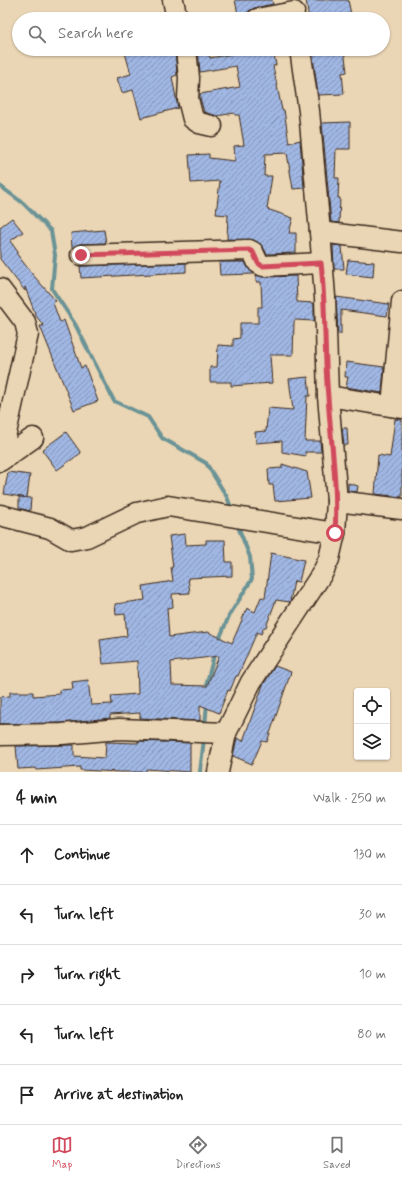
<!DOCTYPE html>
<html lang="en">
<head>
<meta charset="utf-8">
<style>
  body { margin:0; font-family:Mynerve,sans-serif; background:#f2f2f2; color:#222 }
  .controls { position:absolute; right:12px; bottom:12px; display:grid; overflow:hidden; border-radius:4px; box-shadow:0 1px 3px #0004 }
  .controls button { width:36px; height:36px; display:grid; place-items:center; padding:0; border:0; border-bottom:1px solid #e0e0e0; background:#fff; color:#222; font:20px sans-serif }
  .stop { position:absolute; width:12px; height:12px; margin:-9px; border:3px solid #d1495b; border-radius:50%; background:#fff }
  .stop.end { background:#d1495b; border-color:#fff; box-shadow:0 1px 4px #0008 }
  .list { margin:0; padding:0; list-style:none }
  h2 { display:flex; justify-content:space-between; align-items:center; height:52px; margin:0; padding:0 16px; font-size:17px }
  h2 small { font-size:13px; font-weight:400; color:#767676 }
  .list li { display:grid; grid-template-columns:26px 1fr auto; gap:12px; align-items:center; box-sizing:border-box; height:60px; padding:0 16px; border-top:1px solid #e0e0e0 }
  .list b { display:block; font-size:15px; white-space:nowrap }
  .list em { font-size:13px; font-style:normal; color:#767676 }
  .icon { flex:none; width:22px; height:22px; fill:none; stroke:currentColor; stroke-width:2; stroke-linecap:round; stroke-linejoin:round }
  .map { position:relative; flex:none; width:402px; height:772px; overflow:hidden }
  .search { position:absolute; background:#fff; box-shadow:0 1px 3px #0004; left:12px; right:12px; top:12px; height:44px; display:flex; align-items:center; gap:10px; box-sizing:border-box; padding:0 14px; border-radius:22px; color:#767676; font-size:15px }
  .sheet { height:352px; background:#fff }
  nav { display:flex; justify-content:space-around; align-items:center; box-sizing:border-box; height:56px; border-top:1px solid #e0e0e0; background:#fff; font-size:11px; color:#767676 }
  nav a { display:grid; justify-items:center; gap:2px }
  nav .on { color:#d1495b }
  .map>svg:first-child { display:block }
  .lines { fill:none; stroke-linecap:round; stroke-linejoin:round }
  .stream { stroke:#6a9396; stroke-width:4 }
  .building { fill:url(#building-hatch); stroke:#3b2a1e; fill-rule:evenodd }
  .minor-casing { stroke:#3b2a1e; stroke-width:23 }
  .minor { stroke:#ead5b4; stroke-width:20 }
  .route { stroke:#d1495b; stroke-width:5 }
</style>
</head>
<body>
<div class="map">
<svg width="402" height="772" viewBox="0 0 402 772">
  <defs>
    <pattern id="building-hatch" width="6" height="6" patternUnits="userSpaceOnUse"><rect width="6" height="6" fill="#a0b7e4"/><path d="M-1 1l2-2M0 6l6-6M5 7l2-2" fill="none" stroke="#8495b8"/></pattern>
  </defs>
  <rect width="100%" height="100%" fill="#ead5b4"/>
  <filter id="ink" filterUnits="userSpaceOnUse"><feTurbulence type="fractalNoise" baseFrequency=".025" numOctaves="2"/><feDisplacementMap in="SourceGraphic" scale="8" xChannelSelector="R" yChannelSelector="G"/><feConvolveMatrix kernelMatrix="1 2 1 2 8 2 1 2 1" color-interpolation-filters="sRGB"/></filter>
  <g filter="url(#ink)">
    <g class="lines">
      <g class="stream">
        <path d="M0,186L23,203L51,231L55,255L52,289L75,324L114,401L148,417L162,438L206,463L227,497L232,510"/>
        <path d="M218,642L229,616L252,579L250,557L237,524"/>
        <path d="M208,690L207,682L215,652"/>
        <path d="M205,726L207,703"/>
        <path d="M200,772L204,739"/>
      </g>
    </g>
    <g class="building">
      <path d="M235,0H272L273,4L254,8L249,11L246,18L239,19Z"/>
      <path d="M306,0H348L352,19H309Z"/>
      <path d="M124,49H175L177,75L172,77L178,108L141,118L133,90L122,93L117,78L131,74Z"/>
      <path d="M198,49H208L210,58L232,54L243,51L242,49H273L276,65L273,66L282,110H284L289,143L300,140L304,188L293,189L287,153L265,154L264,176H272L267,209L293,218L289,233H296V253L267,254L263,247L254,240L227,239L228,215L216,214L220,181L191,183L189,155L209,154V158L235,161L234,146L244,145L239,115H235L234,113L217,116L204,112L200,98V94L240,87L236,66L200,72Z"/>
      <path d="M312,49H344L347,72L342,73L344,94L318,95Z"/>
      <path d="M350,122V149H336L335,178H339L338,198H340L339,223L331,222L322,123Z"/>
      <path d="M12,218L23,232L10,241L18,252L16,253L33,275L56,301L53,303L60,322L64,320L81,368L85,366L98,401L74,410L40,326H44L36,316L25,287V291L0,259V227Z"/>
      <path d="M104,230L106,243L81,244L72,248L71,233Z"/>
      <path d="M333,245L342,246L344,269H334Z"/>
      <path d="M348,260L374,262L373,277L346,274Z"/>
      <path d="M219,262H245L248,268L254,274L220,275Z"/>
      <path d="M186,263V272L81,278L80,266Z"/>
      <path d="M256,275L264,277L296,276L297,302L314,303V321L295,320L294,322L293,355H270L272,383L231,386V382H210V367H217L218,345L233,346V339L240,338V323H258V307H262L261,282H256Z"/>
      <path d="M336,297L389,304L387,316L341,310V334H338Z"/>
      <path d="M346,362L384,367L382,393L346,387L348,377H345Z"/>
      <path d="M308,377L310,396H307L305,441H320L321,452H305L306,456L282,452V441L256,443L255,432L266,431L268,408L293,410L289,379Z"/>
      <path d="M395,419L402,420V497L375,494L378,455L390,457Z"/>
      <path d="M342,428H347L348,445H344Z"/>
      <path d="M66,432L81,453L57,470L42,450Z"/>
      <path d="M282,464L307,472L311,498L275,501L273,485H269L268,469L282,468Z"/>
      <path d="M8,472L30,475L27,498L4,494Z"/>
      <path d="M348,483L358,486L357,492L348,491Z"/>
      <path d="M19,497L31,498L30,511L19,508Z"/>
      <path d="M185,534L186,545L206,544V540H225L226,562H232V576L188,578L190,593L172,594L173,607L167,608L169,637L208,632L232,643L247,608L255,612L261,597L265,598L271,553L304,560L299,582L294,581L290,602L276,600L266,627H264L261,634L257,632L238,676H236L230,691L228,690L219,713L200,705V721L140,718V713L110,715V718L61,723L0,724V697L10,696V692H33V696L60,694L59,690L73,689L72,682L88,680L91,705L112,704L111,696L138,694L137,661L103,664L100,640L127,636L125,614L116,615L115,604L145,600L143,586L173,581L171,567H173L169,536ZM219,656L207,686L172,685L171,662Z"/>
      <path d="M275,666L291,672L267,742L262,741L252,764L233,756L237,738L243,741L263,685Z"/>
      <path d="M138,741L190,743V772L146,769V772H120L80,770V767L36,770V768L18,769L16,746L74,745V756L105,758L106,742L138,743Z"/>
    </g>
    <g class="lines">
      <defs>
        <g id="minor">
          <path d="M173,0L177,19"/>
          <path d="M257,19L294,12"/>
          <path d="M186,49L189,78L188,99L193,119L199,123L212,126"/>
          <path d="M320,232L402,242"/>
          <path d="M81,255L249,250L253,252L258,263L263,266L321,263"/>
          <path d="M0,289L25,322L28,334L0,460"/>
          <path d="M328,396L402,408"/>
          <path d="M392,406L402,301"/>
          <path d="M0,461L33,438"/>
          <path d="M337,501L402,509"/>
          <path d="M0,515L50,528L71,540L87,537L137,513L168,506L335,533"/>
          <path d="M226,733L251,682L323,572L329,559L335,533L337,501L328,396L325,297L320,232L309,111L300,49"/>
          <path d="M0,735L62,734L119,729L226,733L218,772"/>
        </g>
      </defs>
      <use href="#minor" class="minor-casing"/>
      <use href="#minor" class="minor"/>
    </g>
  </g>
  <g class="lines" filter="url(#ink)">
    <path class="route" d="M81,255L249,250L253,252L258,263L262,266L321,263C326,307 324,352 328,397C331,443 338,487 335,533"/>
  </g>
</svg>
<div class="controls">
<button><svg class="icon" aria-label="locate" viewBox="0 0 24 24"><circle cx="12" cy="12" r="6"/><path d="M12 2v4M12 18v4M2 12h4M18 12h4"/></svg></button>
<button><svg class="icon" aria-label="layers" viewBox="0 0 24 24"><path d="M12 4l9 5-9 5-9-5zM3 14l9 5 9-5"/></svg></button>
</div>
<div class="stop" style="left:335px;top:533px"></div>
<div class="stop end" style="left:81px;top:255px"></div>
<div class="search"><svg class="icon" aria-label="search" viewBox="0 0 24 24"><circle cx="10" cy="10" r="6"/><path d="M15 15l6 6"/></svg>Search here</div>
</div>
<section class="sheet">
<h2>4 min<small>Walk · 250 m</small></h2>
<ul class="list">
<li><svg class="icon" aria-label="ahead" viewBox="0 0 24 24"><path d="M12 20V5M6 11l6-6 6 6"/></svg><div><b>Continue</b></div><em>130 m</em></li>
<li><svg class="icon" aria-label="left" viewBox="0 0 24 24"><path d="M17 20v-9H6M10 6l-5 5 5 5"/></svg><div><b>Turn left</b></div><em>30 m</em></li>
<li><svg class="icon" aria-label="right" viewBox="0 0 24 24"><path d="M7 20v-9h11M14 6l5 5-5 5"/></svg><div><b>Turn right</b></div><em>10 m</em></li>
<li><svg class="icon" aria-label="left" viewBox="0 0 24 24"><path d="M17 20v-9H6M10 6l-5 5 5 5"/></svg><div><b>Turn left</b></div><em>80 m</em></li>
<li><svg class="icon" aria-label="arrive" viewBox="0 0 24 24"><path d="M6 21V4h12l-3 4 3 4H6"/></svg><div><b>Arrive at destination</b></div></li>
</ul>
</section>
<nav>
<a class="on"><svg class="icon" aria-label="map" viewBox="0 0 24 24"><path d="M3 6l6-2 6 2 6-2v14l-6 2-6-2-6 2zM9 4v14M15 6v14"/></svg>Map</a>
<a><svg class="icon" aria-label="directions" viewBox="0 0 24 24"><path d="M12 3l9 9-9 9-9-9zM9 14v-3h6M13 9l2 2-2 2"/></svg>Directions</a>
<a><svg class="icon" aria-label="saved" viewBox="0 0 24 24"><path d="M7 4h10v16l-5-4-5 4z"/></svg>Saved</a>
</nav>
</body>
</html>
